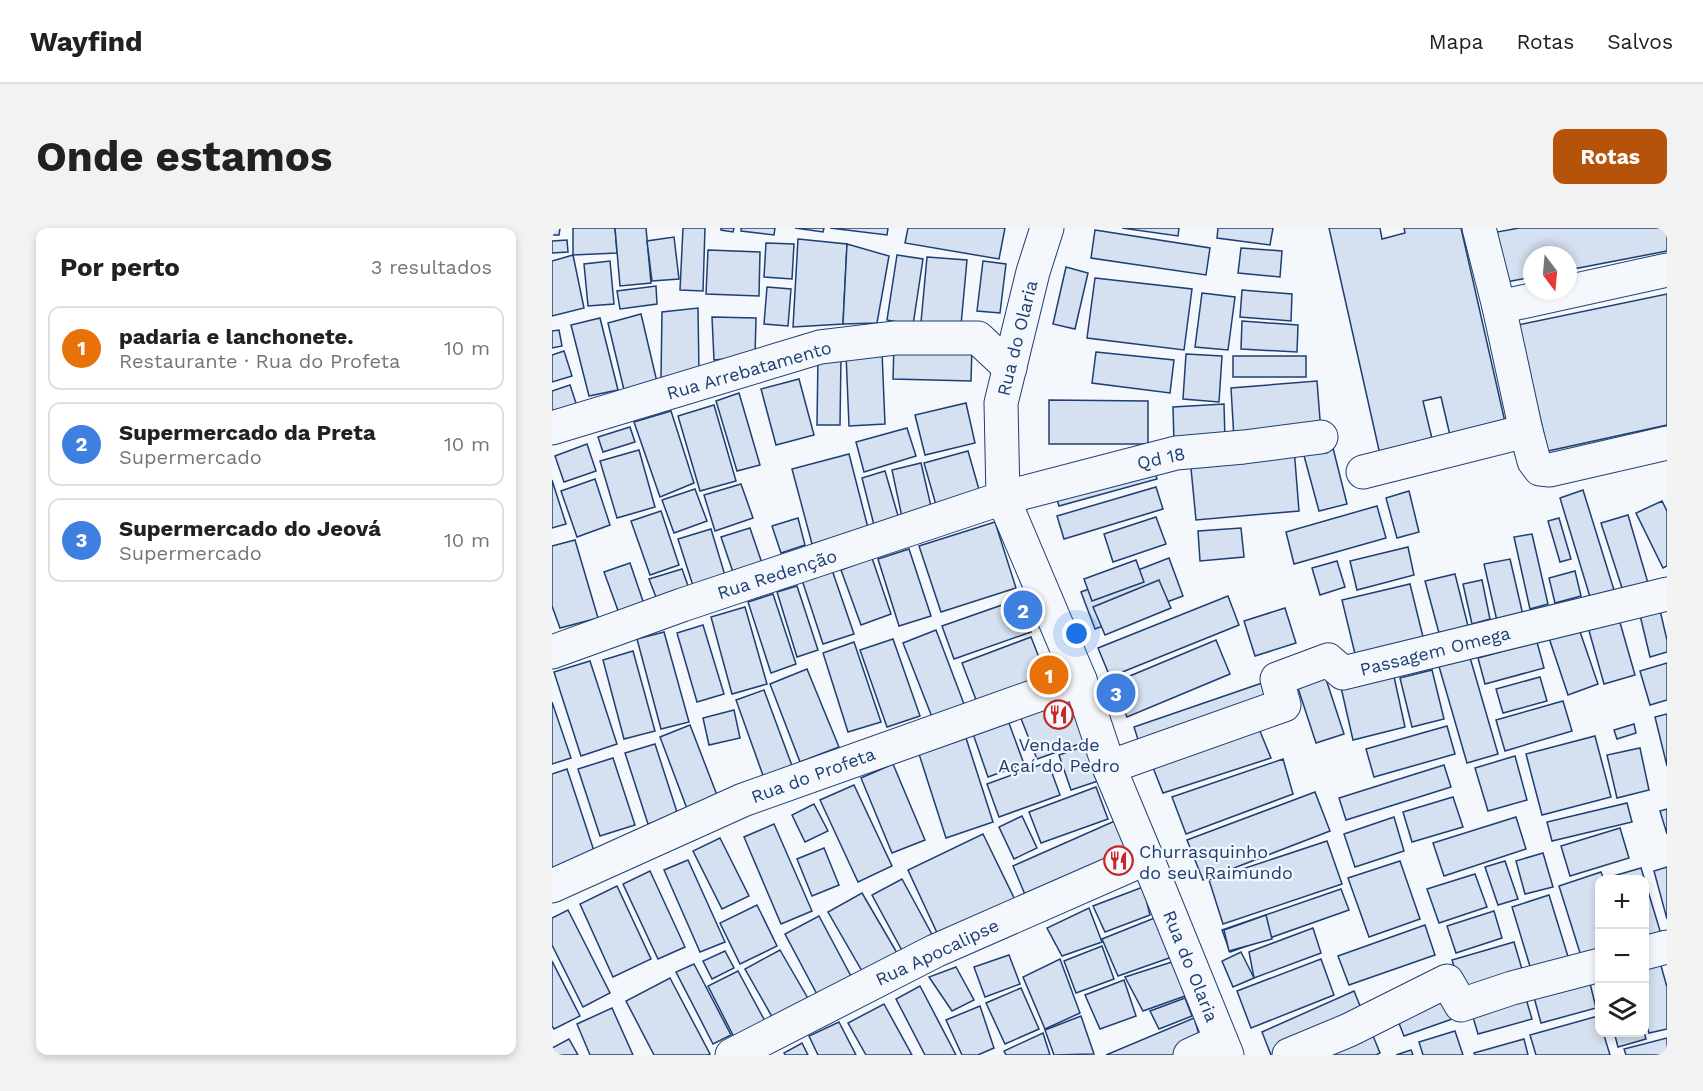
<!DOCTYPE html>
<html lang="pt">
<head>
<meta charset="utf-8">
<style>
  body { margin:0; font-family:"Work Sans",sans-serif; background:#f2f2f2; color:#202124 }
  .controls { position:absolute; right:18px; bottom:18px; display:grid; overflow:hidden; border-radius:12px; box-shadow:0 3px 9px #0003 }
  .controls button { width:54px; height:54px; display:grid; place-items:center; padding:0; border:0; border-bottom:2px solid #e0e0e0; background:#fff; color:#202124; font:30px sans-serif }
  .compass { position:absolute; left:971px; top:18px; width:54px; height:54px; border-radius:50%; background:#fff; box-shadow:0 3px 9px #0003; rotate:164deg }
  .you { position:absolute; left:525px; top:406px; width:21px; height:21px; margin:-15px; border:4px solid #fff; border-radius:50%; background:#1a73e8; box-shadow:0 0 0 9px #1a73e833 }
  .badge { display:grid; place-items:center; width:39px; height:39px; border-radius:50%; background:#b45309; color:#fff; font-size:20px; font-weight:700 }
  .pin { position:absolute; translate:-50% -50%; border:3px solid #fff; box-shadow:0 2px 6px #0006 }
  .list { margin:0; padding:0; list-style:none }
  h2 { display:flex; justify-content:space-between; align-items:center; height:78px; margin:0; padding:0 24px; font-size:26px }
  h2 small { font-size:20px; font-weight:400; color:#757577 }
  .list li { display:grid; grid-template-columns:39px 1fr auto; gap:18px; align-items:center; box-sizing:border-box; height:84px; margin:0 12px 12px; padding:0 12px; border:2px solid #e0e0e0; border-radius:12px }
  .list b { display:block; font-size:22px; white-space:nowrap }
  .list p { margin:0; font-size:20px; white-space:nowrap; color:#757577 }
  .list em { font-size:20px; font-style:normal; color:#757577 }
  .icon { flex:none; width:33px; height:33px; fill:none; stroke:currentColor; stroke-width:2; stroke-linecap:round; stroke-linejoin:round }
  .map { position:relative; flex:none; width:1115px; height:827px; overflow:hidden; border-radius:12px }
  header { display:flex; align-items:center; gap:36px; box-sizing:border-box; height:84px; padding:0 30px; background:#fff; border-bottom:2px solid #e0e0e0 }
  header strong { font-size:28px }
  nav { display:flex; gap:33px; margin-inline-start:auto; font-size:21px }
  .intro { display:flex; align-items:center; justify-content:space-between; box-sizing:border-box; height:144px; padding:0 36px }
  h1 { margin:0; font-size:42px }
  .button { padding:15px 27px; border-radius:12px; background:#b45309; color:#fff; font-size:21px; font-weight:700 }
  main { display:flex; gap:36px; padding:0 36px }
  aside { flex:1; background:#fff; border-radius:12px; box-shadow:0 3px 9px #0003 }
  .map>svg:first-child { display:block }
  .building { fill:#d5e0f0; stroke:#1d3f73; stroke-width:1.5 }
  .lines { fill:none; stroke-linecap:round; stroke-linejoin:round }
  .minor-casing { stroke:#1d3f73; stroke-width:35 }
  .minor { stroke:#f4f7fb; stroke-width:33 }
  .labels { text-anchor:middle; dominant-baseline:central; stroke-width:4.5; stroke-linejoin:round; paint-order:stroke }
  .street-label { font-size:18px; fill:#1d3f73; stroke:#f4f7fb }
  .poi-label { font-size:18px; fill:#1d3f73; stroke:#f4f7fb }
</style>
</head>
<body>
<header>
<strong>Wayfind</strong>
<nav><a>Mapa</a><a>Rotas</a><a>Salvos</a></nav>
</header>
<div class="intro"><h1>Onde estamos</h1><a class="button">Rotas</a></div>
<main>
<aside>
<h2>Por perto<small>3 resultados</small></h2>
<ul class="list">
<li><span class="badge" style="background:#e8710a">1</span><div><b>padaria e lanchonete.</b><p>Restaurante · Rua do Profeta</p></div><em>10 m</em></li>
<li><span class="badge" style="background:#3f7fe0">2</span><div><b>Supermercado da Preta</b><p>Supermercado</p></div><em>10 m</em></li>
<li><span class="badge" style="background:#3f7fe0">3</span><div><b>Supermercado do Jeová</b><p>Supermercado</p></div><em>10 m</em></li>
</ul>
</aside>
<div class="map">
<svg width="1115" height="827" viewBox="0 0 1115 827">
  <rect width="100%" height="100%" fill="#f4f7fb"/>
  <g class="building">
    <path d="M0,0H8L7,7H0Z"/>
    <path d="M21,0H63L65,25L21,27Z"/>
    <path d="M63,0H94L99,55L68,58Z"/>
    <path d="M131,0H153L151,63L128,62Z"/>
    <path d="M169,0H182L181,4L169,2Z"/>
    <path d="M189,0H223L222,7L189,3Z"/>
    <path d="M243,0H272L271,4Z"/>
    <path d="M278,0H336L335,7Z"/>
    <path d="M356,0H453L447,31L353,15Z"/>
    <path d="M570,0H627L626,8Z"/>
    <path d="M666,0H721L718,17L665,10Z"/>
    <path d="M777,0H828L830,11L853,5L852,0H909L955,203L900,216L889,169L871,173L882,219L829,231Z"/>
    <path d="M967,0H1115V23L1016,42V27H980V49L954,54L945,4Z"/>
    <path d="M543,2L658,20L654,47L539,30Z"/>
    <path d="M122,9L127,51L100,53L95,13Z"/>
    <path d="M246,11L295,16L291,96L241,99Z"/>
    <path d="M15,12L16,24L0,25V13Z"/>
    <path d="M214,15L242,16L240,51L212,49Z"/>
    <path d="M295,16L337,28L325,95L291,96Z"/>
    <path d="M689,20L730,23L728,49L686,45Z"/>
    <path d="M156,22L208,24L207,68L154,66Z"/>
    <path d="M21,27L32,80L0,88V33Z"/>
    <path d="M345,27L371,31L361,97L335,92Z"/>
    <path d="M375,29L415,32L409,97L369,94Z"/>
    <path d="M58,33L62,76L36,78L32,36Z"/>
    <path d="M431,33L454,36L448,85L425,83Z"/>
    <path d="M514,39L536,45L523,101L501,96Z"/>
    <path d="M543,50L640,61L632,122L535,110Z"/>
    <path d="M104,58L105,76L68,81L65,63Z"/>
    <path d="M215,59L239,61L236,98L212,96Z"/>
    <path d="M690,62L740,66L739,93L688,89Z"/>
    <path d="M650,65L683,69L676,122L643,119Z"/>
    <path d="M1115,66V197L996,223L966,97Z"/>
    <path d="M146,80L147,146L109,150L110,84Z"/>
    <path d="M89,86L105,154L72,162L56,95Z"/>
    <path d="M160,89L204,90L203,128L162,132Z"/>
    <path d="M48,90L66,162L37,168L19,97Z"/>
    <path d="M690,93L746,97L745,124L689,121Z"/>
    <path d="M7,102L10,118L0,120V103Z"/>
    <path d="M342,117L420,118L419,153L341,151Z"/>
    <path d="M12,123L20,148L0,154V127Z"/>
    <path d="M330,124L333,196L297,198L294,126Z"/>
    <path d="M544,124L622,132L618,165L540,155Z"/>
    <path d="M634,126L670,128L667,174L631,171Z"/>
    <path d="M266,127L289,128L288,197H265Z"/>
    <rect x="681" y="128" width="73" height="21"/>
    <path d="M247,151L262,207L224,217L209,161Z"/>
    <path d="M765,153L769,204L682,211L679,160Z"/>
    <path d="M18,157L27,184L0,193V163Z"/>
    <path d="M187,165L208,237L185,243L164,173Z"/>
    <path d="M497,172L596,173V216H497Z"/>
    <path d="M414,175L423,215L373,227L363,187Z"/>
    <path d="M672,176L673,212L622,215L621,179Z"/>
    <path d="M162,177L184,253L148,263L126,188Z"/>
    <path d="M119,183L142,255L108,269L82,194Z"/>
    <path d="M78,199L83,214L51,224L46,209Z"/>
    <path d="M355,200L364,228L312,244L304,214Z"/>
    <path d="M35,216L44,243L12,254L3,228Z"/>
    <path d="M780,216L795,276L767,283L751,224Z"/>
    <path d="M742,220L747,283L644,292L638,230Z"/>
    <path d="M87,222L103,279L65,290L48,233Z"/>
    <path d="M416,223L430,272L386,284L372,235Z"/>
    <path d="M297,226L316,300L260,316L240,241Z"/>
    <path d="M600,233L605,251L507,278L502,261Z"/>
    <path d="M369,235L381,287L351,294L340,242Z"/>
    <path d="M333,243L349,298L324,305L310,250Z"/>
    <path d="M43,251L58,297L25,309L9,263Z"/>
    <path d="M0,252L14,296L0,300Z"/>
    <path d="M189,256L201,290L163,303L152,267Z"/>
    <path d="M604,259L611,281L512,311L505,288Z"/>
    <path d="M143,261L155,293L122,305L110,272Z"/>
    <path d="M1031,262L1062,362L1038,369L1008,270Z"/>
    <path d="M857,263L867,304L845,310L834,270Z"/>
    <path d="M1110,273L1115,283V338L1111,340L1084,285Z"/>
    <path d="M825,278L834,310L742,336L734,304Z"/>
    <path d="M109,283L127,337L98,347L79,293Z"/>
    <path d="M1076,287L1096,355L1071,363L1049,295Z"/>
    <path d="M604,289L614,316L561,334L552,306Z"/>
    <path d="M246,290L253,317L229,325L220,298Z"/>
    <path d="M1007,290L1019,331L1008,334L996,293Z"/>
    <path d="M443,294L464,360L389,384L367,318Z"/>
    <path d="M198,300L213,344L184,353L169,309Z"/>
    <path d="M689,300L692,329L648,333L646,303Z"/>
    <path d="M159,301L175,354L143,364L126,311Z"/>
    <path d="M980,306L996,376L978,381L962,309Z"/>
    <path d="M23,312L46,390L8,400L0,378V318Z"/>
    <path d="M856,319L862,347L805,362L798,333Z"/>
    <path d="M357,321L379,388L347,398L326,331Z"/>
    <path d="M320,330L339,386L309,397L289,342Z"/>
    <path d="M617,330L631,368L543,401L529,364Z"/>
    <path d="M958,331L971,387L945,393L932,336Z"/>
    <path d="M584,332L592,354L540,373L532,351Z"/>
    <path d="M785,333L793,359L768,367L760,340Z"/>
    <path d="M78,335L93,379L68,388L52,344Z"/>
    <path d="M130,341L139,366L107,377L97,351Z"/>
    <path d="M280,342L302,406L271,416L250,352Z"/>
    <path d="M1023,343L1029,368L1003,375L997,350Z"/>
    <path d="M903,346L916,398L887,405L873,353Z"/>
    <path d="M607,352L619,380L553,407L541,379Z"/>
    <path d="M930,352L938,391L920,396L911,356Z"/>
    <path d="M858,356L872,413L804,430L790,372Z"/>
    <path d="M245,358L266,422L245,429L225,364Z"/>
    <path d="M221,366L244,436L219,445L196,374Z"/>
    <path d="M676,368L687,397L558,449L546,420Z"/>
    <path d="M467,371L479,404L402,431L390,398Z"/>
    <path d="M1107,378L1115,412V424L1098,429L1087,383Z"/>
    <path d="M193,379L215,456L180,466L159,389Z"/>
    <path d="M733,380L744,415L703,428L692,393Z"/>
    <path d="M1065,384L1083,447L1052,456L1034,392Z"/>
    <path d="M1025,395L1046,456L1016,467L995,404Z"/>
    <path d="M151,397L172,466L145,474L125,405Z"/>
    <path d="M384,402L412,476L380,489L351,415Z"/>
    <path d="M112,404L137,494L109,501L85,411Z"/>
    <path d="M479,409L495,450L426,477L410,435Z"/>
    <path d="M341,411L368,488L335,499L308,422Z"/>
    <path d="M664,412L678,446L575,489L561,455Z"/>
    <path d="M302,414L329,494L296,504L271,425Z"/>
    <path d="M985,414L992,440L933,456L926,430Z"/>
    <path d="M81,423L103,503L72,511L51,432Z"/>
    <path d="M917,426L946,526L915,535L886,435Z"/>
    <path d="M38,433L65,516L29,528L2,444Z"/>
    <path d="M1115,435V472L1098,477L1088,443Z"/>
    <path d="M255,441L287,519L248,534L218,456Z"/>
    <path d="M880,442L892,491L860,499L848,450Z"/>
    <path d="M841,444L853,499L801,512L788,455Z"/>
    <path d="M772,445L792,506L764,515L744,454Z"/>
    <path d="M988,449L995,473L951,485L944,461Z"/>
    <path d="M713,454L721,478L590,524L582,499Z"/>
    <path d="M212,462L242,543L213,553L184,472Z"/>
    <path d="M517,470L533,514L485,531L468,488Z"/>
    <path d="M1011,473L1020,503L953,523L944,492Z"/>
    <path d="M0,474L19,530L0,536Z"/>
    <path d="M182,482L188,510L157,517L151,490Z"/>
    <path d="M1115,486V538L1103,489Z"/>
    <path d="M454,487L472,536L436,549L419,500Z"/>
    <path d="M705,496L719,530L611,565L598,532Z"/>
    <path d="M1082,496L1084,505L1065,511L1062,502Z"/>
    <path d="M138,497L168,575L137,586L108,509Z"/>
    <path d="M895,498L903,526L822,549L814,521Z"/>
    <path d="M1043,508L1059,569L990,587L974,526Z"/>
    <path d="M414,510L441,594L394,610L367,526Z"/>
    <path d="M103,516L126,587L96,596L73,525Z"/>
    <path d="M533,518L546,553L519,562L507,527Z"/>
    <path d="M1088,520L1097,562L1065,570L1055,527Z"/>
    <path d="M963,528L975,572L936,583L923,540Z"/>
    <path d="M61,530L83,597L48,608L26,541Z"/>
    <path d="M731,531L741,566L634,606L620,569Z"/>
    <path d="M496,534L508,567L447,589L435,556Z"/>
    <path d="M341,536L373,612L340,625L309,550Z"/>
    <path d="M892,537L899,559L794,592L787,570Z"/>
    <path d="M15,541L45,632L0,647V546Z"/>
    <path d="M302,557L340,638L306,654L268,572Z"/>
    <path d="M544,559L556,591L489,615L477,584Z"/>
    <path d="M763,564L778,603L651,652L635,612Z"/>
    <path d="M901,569L911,599L860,614L851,584Z"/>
    <path d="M1075,575L1080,594L1000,613L995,594Z"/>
    <path d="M262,576L276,603L253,614L240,587Z"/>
    <path d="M1115,581V606L1108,583Z"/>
    <path d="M470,588L485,620L462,631L447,599Z"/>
    <path d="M842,589L852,623L803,639L792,606Z"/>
    <path d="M964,589L974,621L892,648L881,615Z"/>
    <path d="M565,592L579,622L474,669L461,638Z"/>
    <path d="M222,596L260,683L229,696L192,609Z"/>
    <path d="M1068,600L1077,630L1018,648L1009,618Z"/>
    <path d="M431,606L464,674L387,709L356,642Z"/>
    <path d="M168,610L197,668L170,681L141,623Z"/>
    <path d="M775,613L790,656L671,696L657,652Z"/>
    <path d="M272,620L287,657L260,668L245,631Z"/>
    <path d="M991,625L1001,659L973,666L964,633Z"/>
    <path d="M136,632L173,714L148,724L112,642Z"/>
    <path d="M848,633L868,691L817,709L796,650Z"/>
    <path d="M953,633L966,671L946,677L933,639Z"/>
    <path d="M1115,639V691L1102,643Z"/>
    <path d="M1089,640L1109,706L1092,711V652H1059L1058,649Z"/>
    <path d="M98,643L133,719L106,731L71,656Z"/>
    <path d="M1049,644L1052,652H1048V722L1029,728L1007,658Z"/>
    <path d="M923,646L935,679L887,695L875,661Z"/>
    <path d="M350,651L383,712L353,728L320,667Z"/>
    <path d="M65,658L99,731L61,749L28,676Z"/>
    <path d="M591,659L598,687L553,704L541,678Z"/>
    <path d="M789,661L797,682L678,724L670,702Z"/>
    <path d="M310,665L348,730L314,750L276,684Z"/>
    <path d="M997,667L1018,735L980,745L960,679Z"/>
    <path d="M205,677L225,718L188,736L168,695Z"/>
    <path d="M537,680L550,714L510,728L495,700Z"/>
    <path d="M16,682L58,765L31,779L0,717V690Z"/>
    <path d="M942,683L950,710L904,725L895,698Z"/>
    <path d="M714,687L720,711L677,723L672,702Z"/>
    <path d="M267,688L301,752L267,770L233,706Z"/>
    <path d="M605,689L620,729L566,748L550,711Z"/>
    <path d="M873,697L883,727L797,757L786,728Z"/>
    <path d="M761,700L769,725L702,750L697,724Z"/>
    <path d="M962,714L972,748L910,766L900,732Z"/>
    <path d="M550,718L562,751L524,765L512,733Z"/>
    <path d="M228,722L258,774L223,794L193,741Z"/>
    <path d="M173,723L182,740L160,751L151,733Z"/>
    <path d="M689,724L702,750L681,759L670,733Z"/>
    <path d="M457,727L468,756L433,769L422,739Z"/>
    <path d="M1106,727L1115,759V801L1097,805L1092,787V730Z"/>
    <path d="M508,731L528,785L493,801L471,749Z"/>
    <path d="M769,731L782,767L699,800L685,763Z"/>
    <path d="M626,732L633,768L591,783L573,749Z"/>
    <path d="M0,733L28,788L2,801L0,798Z"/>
    <path d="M142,736L179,807L161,816L124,744Z"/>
    <path d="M404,739L422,772L400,783L377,749Z"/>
    <path d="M186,743L214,795L183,811L156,758Z"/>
    <path d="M1036,747L1044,780L989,795L980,762Z"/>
    <path d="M118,750L158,826L156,827H102L74,773Z"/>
    <path d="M572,752L584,788L548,801L533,767Z"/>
    <path d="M368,758L404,827H373L344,771Z"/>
    <path d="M469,760L487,801L453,816L434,775Z"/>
    <path d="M802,763L813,790L725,827H719L710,804Z"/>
    <path d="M972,764L980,791L926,806L918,779Z"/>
    <path d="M894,766L903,790L852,808L843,785Z"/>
    <path d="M633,770L640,788L607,801L598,783Z"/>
    <path d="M332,776L360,827H314L296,795Z"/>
    <path d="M428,778L442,820L426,827H410L394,792Z"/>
    <path d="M60,780L81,827H38L25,796Z"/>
    <path d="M529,788L542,826L502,827L493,802Z"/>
    <path d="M1046,788L1048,804H1051L1058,827H984L978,807Z"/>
    <path d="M642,790L651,819L631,827H554Z"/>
    <path d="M287,794L304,827H266L257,808Z"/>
    <path d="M817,798L828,825L824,827H777Z"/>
    <path d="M903,803L911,827H871L867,814Z"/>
    <path d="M1062,804H1092L1094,811L1066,819Z"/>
    <path d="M491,805L498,827H454L452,823Z"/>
    <path d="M1115,810V827H1074L1072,821Z"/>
    <path d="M17,811L26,827H0V820Z"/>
    <path d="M972,811L976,827H923L922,825Z"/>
    <path d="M250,815L256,827H233L232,825Z"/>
    <path d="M859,822L861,827H844Z"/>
  </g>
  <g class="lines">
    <defs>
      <g id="minor">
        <path d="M495,0L481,44L449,175L451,270L528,452L557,539L595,630L675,827"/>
        <path d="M927,0L947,79L974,203L982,233L988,241L998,242L1115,215"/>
        <path d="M947,79L1115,42"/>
        <path d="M0,200L268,119L343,110H426L458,140"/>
        <path d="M811,244L974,203"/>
        <path d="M0,424L130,377L451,270L624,225L692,219L769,209"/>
        <path d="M557,539L732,477L725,451L776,432L791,445L1115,366"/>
        <path d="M0,658L191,572L528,452"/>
        <path d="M1092,725L1115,719"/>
        <path d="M180,827L383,723L595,630"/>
        <path d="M638,827L669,813"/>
        <path d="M737,827L797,802L895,753L909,777L960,760L1048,737"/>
      </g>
    </defs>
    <use href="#minor" class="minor-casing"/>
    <use href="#minor" class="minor"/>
  </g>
  <defs>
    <symbol id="restaurant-ring" viewBox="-11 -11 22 22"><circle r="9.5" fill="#f4f7fb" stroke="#c62828" stroke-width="1.5"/><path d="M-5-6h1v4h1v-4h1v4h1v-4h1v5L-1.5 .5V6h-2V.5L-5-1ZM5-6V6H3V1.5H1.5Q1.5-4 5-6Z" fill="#c62828"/></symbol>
  </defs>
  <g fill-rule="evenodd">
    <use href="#restaurant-ring" x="490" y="470" width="33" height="33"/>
    <use href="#restaurant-ring" x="550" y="616" width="33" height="33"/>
  </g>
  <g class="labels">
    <g class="street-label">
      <text transform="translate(465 110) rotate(-76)">Rua do Olaria</text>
      <text transform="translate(197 142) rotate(-16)">Rua Arrebatamento</text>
      <text transform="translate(609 230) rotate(-12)">Qd 18</text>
      <text transform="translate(225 346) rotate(-18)">Rua Redenção</text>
      <text transform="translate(883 423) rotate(-14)">Passagem Omega</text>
      <text transform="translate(261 547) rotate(-20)">Rua do Profeta</text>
      <text transform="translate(385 724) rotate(-25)">Rua Apocalipse</text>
      <text transform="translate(639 738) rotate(68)">Rua do Olaria</text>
    </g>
    <g class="poi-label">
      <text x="507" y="516">Venda de<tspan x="507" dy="21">Açaí do Pedro</tspan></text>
      <text x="587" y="623" text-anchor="start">Churrasquinho<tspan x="587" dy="21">do seu Raimundo</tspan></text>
    </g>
  </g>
</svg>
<div class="controls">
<button>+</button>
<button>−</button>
<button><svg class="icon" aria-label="layers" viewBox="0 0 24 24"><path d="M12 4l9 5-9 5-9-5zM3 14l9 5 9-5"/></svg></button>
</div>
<svg class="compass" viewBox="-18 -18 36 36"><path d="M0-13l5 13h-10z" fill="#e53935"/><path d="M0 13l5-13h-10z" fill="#757577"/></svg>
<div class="you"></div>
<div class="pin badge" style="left:497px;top:447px;background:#e8710a">1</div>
<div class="pin badge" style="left:471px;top:382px;background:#3f7fe0">2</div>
<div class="pin badge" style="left:564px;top:465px;background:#3f7fe0">3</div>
</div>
</main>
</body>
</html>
